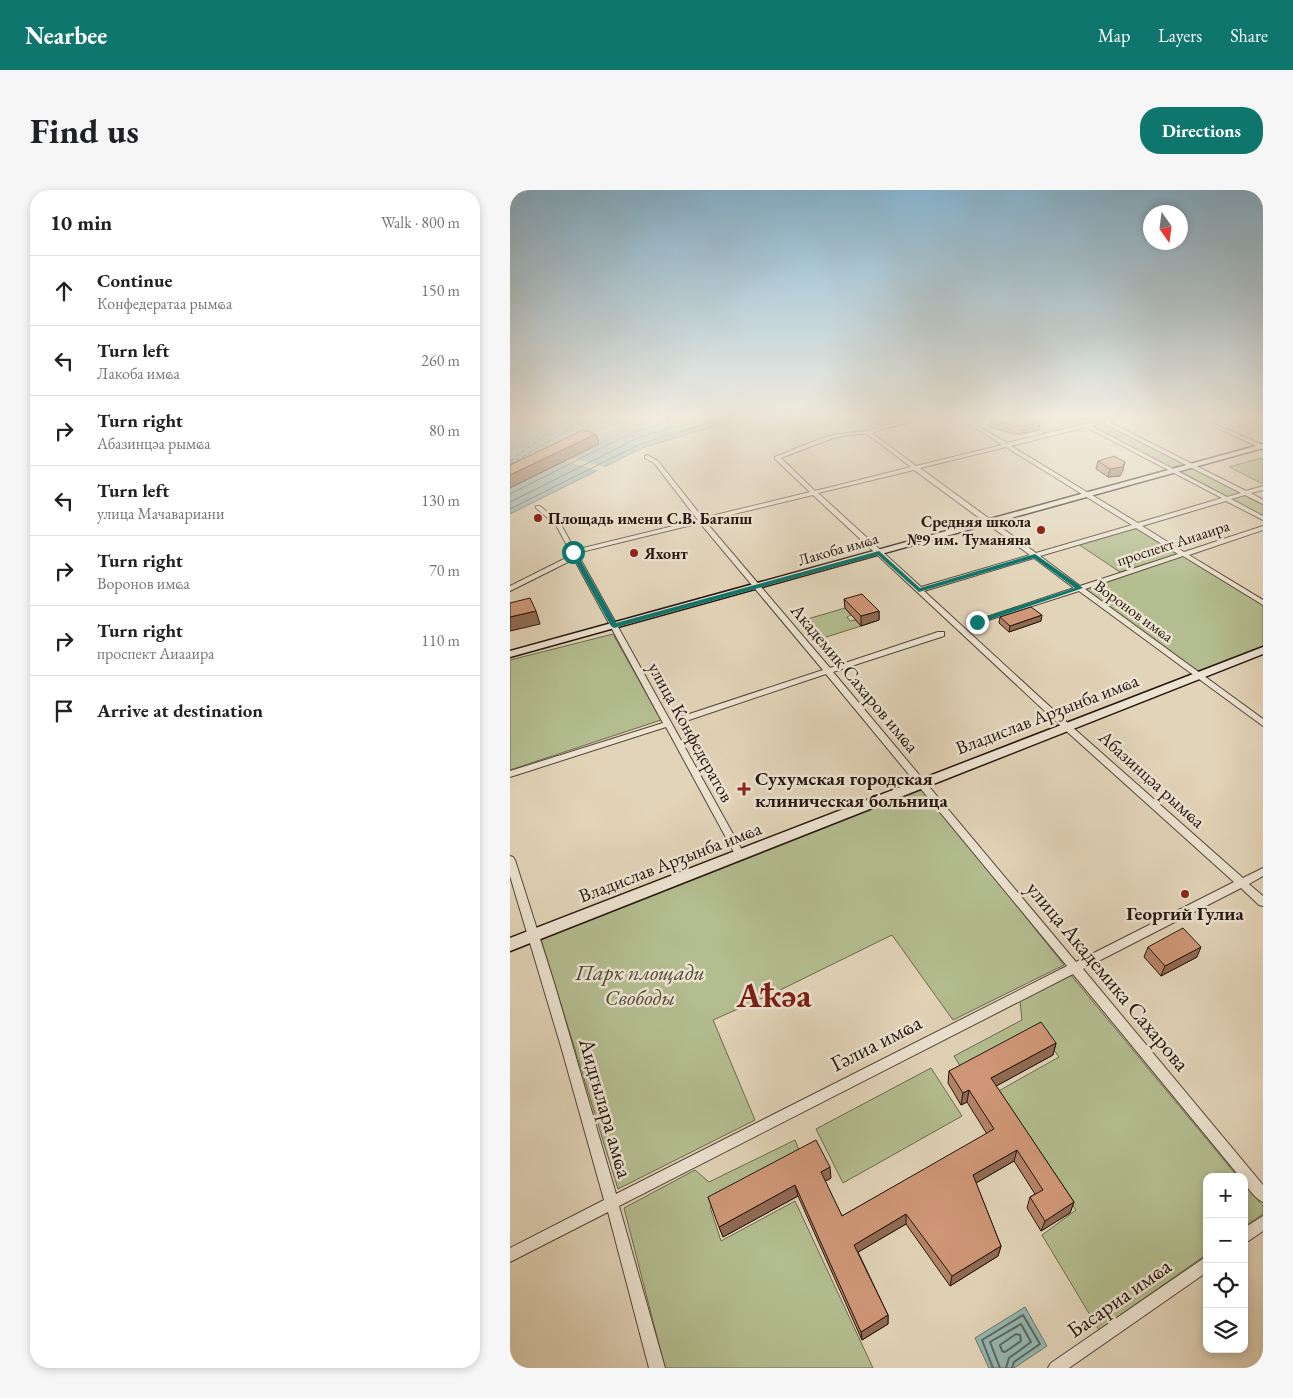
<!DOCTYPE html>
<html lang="en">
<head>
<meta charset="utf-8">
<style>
  body { margin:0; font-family:"EB Garamond",serif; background:#f6f6f6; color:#202124 }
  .controls { position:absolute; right:15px; bottom:15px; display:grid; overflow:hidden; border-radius:10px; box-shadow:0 2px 8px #0003 }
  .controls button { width:45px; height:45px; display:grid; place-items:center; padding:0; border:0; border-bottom:1px solid #e0e0e0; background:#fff; color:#202124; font:25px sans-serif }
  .compass { position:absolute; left:633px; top:15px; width:45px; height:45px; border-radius:50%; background:#fff; box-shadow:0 2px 8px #0003; rotate:166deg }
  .stop { position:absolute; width:15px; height:15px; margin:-11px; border:4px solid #0f766e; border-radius:50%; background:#fff }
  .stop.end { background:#0f766e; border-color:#fff; box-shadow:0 1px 5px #0008 }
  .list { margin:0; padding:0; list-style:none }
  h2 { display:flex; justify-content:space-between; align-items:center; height:65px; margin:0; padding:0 20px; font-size:21px }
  h2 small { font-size:16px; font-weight:400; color:#757577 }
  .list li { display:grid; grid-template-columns:32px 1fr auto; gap:15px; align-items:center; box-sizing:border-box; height:70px; padding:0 20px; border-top:1px solid #e0e0e0 }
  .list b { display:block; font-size:19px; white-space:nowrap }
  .list p { margin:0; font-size:16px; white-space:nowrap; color:#757577 }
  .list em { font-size:16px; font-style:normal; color:#757577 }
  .icon { flex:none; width:28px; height:28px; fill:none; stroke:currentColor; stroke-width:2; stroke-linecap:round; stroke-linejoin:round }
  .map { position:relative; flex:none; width:753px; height:1178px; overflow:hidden; border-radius:20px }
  header { display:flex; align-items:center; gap:30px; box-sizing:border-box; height:70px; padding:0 25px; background:#0f766e; color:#fff }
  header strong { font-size:24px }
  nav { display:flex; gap:28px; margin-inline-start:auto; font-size:18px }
  .intro { display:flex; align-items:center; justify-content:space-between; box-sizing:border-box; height:120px; padding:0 30px }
  h1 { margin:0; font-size:35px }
  .button { padding:12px 22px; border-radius:20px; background:#0f766e; color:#fff; font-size:18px; font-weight:700 }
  main { display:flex; gap:30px; padding:0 30px }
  aside { flex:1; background:#fff; border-radius:20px; box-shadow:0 2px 8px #0003 }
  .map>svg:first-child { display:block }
  .green { fill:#b3bd8f; stroke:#6c6a4f }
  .water { fill:#95b8b3; stroke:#687771 }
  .pier { fill:#e2d4b8 }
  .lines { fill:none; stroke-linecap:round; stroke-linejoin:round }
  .shore-far1 { stroke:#5d6761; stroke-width:1 }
  .shore { stroke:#5d6761; stroke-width:2 }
  .ferry { stroke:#4c4f48; stroke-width:1; stroke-dasharray:4 3; stroke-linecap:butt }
  .minor-casing { stroke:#544639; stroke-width:2 }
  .secondary-casing { stroke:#25160f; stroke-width:3 }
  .minor { fill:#ece3d1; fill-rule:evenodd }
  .secondary { fill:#ece3d1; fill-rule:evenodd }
  .wall { fill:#b28266; stroke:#25160f }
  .shaded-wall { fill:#916a53; stroke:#25160f }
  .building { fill:#cf9777; stroke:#25160f }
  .route { fill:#0f766e }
  .poi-dot { fill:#8f2418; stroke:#ece3d1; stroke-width:2 }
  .labels { text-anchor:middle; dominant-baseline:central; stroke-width:5; stroke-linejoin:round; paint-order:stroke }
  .far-poi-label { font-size:16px; font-weight:bold; fill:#25160f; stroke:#ece3d1; text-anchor:start }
  .far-street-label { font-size:16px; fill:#25160f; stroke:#ece3d1 }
  .street-label { font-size:19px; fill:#25160f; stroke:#ece3d1 }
  .poi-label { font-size:19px; font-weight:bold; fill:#25160f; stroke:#ece3d1; text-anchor:start }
  .near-park-label { font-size:22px; font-style:italic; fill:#504835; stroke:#ece3d1 }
  .near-street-label { font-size:22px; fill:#25160f; stroke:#ece3d1 }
  .near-town-label { font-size:35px; font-weight:bold; fill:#7a1f14; stroke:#ece3d1 }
</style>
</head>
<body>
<header>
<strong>Nearbee</strong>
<nav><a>Map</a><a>Layers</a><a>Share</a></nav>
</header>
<div class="intro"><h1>Find us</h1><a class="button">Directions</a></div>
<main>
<aside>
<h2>10 min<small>Walk · 800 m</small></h2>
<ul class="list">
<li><svg class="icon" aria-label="ahead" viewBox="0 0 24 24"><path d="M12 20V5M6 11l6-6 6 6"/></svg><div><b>Continue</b><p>Конфедератаа рымҩа</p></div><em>150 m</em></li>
<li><svg class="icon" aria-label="left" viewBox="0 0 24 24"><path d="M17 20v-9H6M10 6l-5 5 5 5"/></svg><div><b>Turn left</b><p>Лакоба имҩа</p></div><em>260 m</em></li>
<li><svg class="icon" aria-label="right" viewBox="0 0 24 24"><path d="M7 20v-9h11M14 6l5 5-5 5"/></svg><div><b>Turn right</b><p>Абазинцәа рымҩа</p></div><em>80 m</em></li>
<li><svg class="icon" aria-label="left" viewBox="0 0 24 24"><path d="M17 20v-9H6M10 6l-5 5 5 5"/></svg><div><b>Turn left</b><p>улица Мачавариани</p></div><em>130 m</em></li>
<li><svg class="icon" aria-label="right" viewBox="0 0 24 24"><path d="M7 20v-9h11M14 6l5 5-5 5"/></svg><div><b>Turn right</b><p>Воронов имҩа</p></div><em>70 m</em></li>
<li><svg class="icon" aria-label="right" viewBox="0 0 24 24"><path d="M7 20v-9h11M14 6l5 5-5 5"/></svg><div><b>Turn right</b><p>проспект Аиааира</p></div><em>110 m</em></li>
<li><svg class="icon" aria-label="arrive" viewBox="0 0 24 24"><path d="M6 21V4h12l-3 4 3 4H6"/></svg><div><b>Arrive at destination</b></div></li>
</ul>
</aside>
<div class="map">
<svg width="753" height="1178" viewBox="0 0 753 1178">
  <rect width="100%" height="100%" fill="#e2d4b8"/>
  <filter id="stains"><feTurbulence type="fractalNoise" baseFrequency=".004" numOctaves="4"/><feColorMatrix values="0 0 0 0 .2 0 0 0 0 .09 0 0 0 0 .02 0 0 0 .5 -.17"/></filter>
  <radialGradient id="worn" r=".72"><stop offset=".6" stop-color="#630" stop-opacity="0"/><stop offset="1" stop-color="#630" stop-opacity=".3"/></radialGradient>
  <g class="green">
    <path d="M509,229H594L535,243Z"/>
    <path d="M596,233L675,274L659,278L583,236Z"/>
    <path d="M751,268L753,270V293H751L719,277Z"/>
    <path d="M681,277L753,315V326L668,280Z"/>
    <path d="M627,337L669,364L610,382L568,354Z"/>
    <path d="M674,364L753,413V460L688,485L570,398Z"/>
    <path d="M335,418L341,425L337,427L340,431L346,430L351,436L310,449L294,430Z"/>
    <path d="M103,444L151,530L0,580V470Z"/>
    <path d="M410,595L554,775L443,830L382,745L264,803L203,830L245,930L108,999L30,746Z"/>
    <path d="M561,785L728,987H697V1064L589,1140L532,1045L566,1020L485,903L549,867L529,839L452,879L444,866L512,830L510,811Z"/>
    <path d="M421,878L452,926L333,993L306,939Z"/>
    <path d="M285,950L292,968L200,1017L211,1051L285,1011L363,1178H155L114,1018L185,980L199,992Z"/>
    <path d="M734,994L753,1016V1024L734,1037Z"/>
  </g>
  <g class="water">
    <path d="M0,229H227L132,258L0,324Z"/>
    <path d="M515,1117L537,1156L504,1178H479L465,1148Z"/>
  </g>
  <path class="pier" d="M103,235L110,237L80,251L89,254L62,268L96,277L89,281L54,271L0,284Z"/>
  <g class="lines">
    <g class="shore-far1">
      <path d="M0,304L117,245L164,229"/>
      <path d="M0,312L128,248L190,229"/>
      <path d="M0,319L130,254L211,229"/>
    </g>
    <g class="shore">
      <path d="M506,1144L510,1145L511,1151L495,1162L492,1161L490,1155Z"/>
      <path d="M483,1178L472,1150L513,1125L530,1154L504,1172L502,1178"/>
      <path d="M490,1178L480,1152L511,1134L521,1152L499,1168L496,1178"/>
    </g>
    <g class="ferry">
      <path d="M0,271L57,229"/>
      <path d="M0,274L77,229"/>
    </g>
    <defs>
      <g id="minor">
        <path d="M354,229H359L371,236L405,229H411V230L372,239L362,243L406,276L492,255L452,229H457L497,253L576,234L605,229V230L599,232L736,301L753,296V300L741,303L753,310V314L735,305L721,309L753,326V330L716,311L632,336L674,362L753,336V340L679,365L753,410V415L673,366L575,399L753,529V536L569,401L469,433H465V431L564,398L524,368L414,401L560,535L733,688L753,678V686L739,694L753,706V716L749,715L731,698L573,779L753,995V1012C745,1008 734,996 734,987H730L563,784L109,1016L155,1178H139L98,1022L0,1072V1058L94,1010L52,860L0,686V666L3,667L5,670L45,796L106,1004L557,776L316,484L173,532H167L166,530L167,528L313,480L190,333L67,363L233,662L235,665L233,668H227L156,537L0,587V581L153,533L64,369L0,401V396L62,365L46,335L26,318V316H30L50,333L65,360L188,330L144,273L135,268V266L137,265L148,271L193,328L300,302L265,269V267C283,260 302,251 320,246C335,241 352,244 366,238ZM594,233L731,303L717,307L581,236ZM576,237L712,308L628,333L501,256ZM345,244H357L401,277L305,301L271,268L323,248ZM496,257L622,335L526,363L410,278ZM404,280L520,365L411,397L308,303ZM303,305L554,539L724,692L566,772L323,482L434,446V442H428L320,478L195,331ZM626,338L668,364L570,396L530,366Z"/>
        <path d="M688,229H693L753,255V259Z"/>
        <path d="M753,1026V1041L734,1054V1038Z"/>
        <path d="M697,1066V1082L559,1178H538L541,1173Z"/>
      </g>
      <g id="secondary">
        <path d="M753,254V258L0,467V461Z"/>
        <path d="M753,457V464L0,761V748Z"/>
      </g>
    </defs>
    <use href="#minor" class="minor-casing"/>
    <use href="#secondary" class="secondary-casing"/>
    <use href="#minor" class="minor"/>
    <use href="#secondary" class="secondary"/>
  </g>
  <g class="wall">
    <path d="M481,229H524L529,240L512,244H504L480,237Z"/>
    <path d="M588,271L613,280L610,286L598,287L586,279Z"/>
    <path d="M334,409L369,421V430L351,436L335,418Z"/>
    <path d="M490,427L531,431L499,442L489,433Z"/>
    <path d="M638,757L687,767L651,786L634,767Z"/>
    <path d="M546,853L543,865L486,896L564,1012L560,1023L531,1041L517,1018L520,1007L525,1004L504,971L466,993L491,1056L488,1066L440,1096L396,1034L348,1062L378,1125V1134L352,1150L288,1006L213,1047L198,1007L321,988L315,991L332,1026L477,944L457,912L451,915L438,893L439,881Z"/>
  </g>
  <g class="shaded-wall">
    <path d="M530,232L529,240L512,244L513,236Z"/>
    <path d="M86,244L89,254L0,298V285Z"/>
    <path d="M615,272L613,280L610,286L598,287L600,279Z"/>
    <path d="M26,421L30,434L0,441V427Z"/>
    <path d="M369,421V430L351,436V426Z"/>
    <path d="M532,425L531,431L499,442L500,436Z"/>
    <path d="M691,757L687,767L651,786L655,776Z"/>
    <path d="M546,853L543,865L479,900L481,888Z"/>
    <path d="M459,900L457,912L451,915L453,903Z"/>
    <path d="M507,960L504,971L461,996L463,985Z"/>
    <path d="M320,977L321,988L312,993L311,982Z"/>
    <path d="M285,995L288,1006L213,1047L209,1037Z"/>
    <path d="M564,1012L560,1023L531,1041L535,1031Z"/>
    <path d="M396,1024V1034L345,1064L344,1055Z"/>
    <path d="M491,1056L488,1066L440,1096L442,1086Z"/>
    <path d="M378,1125V1134L352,1150L351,1142Z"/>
  </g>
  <g class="building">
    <path d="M481,229H524L530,232L513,236H504Z"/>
    <path d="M73,240L86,244L0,285V275Z"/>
    <path d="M604,266L615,272L612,277L600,279L588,271Z"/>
    <path d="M352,404L369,421L351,426L334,409Z"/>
    <path d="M20,408L26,421L0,427V413Z"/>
    <path d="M521,417L532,425L500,436L490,427Z"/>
    <path d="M673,738L691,757L655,776L638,757Z"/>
    <path d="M531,832L546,853L481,888L564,1012L535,1031L520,1007L533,1000L507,960L463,985L491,1056L442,1086L396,1024L344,1055L378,1125L351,1142L285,995L209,1037L198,1007L306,950L320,977L311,982L332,1026L484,939L459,900L453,903L439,881Z"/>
  </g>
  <linearGradient id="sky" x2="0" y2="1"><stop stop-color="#87b6d3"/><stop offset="0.58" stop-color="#f2ecdf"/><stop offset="1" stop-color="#f2ecdf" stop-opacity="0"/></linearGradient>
  <rect width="753" height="393" fill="url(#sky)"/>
  <path class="route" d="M63,360L66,362L106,433L369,361L410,398L525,364L573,398L467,434L464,432L465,430L565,398L524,368L409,402L368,365L104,438L101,436L60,362Z"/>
  <g class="poi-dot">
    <circle cx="28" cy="328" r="5"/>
    <circle cx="531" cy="340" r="5"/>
    <circle cx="124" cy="363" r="5"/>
    <path d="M231.5 591.5h5v5h5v5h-5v5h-5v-5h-5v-5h5z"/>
    <circle cx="675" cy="704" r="5"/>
  </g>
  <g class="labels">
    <g class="far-poi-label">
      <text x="38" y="328">Площадь имени С.В. Багапш</text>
      <text x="521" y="331" text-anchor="end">Средняя школа<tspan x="521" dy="18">№9 им. Туманяна</tspan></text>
      <text x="134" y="363">Яхонт</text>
    </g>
    <g class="far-street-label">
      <text transform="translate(663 353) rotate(-18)">проспект Аиааира</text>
      <text transform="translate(328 359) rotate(-16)">Лакоба имҩа</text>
      <text transform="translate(624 421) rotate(36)">Воронов имҩа</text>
    </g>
    <g class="street-label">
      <text transform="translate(345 488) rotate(50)">Академик Сахаров имҩа</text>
      <text transform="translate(537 524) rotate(-21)">Владислав Арӡынба имҩа</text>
      <text transform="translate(181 542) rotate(61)">улица Конфедератов</text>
      <text transform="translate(642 589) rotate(42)">Абазинцәа рымҩа</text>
      <text transform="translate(160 672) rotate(-21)">Владислав Арӡынба имҩа</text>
    </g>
    <g class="poi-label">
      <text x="245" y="588">Сухумская городская<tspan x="245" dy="22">клиническая больница</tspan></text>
      <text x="675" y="723" text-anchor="middle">Георгий Гулиа</text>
    </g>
    <g class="near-park-label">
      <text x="130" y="782">Парк площади<tspan x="130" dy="25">Свободы</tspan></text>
    </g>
    <g class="near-street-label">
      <text transform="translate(598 786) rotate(50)">улица Академика Сахарова</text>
      <text transform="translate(366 853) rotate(-27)">Гәлиа имҩа</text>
      <text transform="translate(96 918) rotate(74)">Аидгылара амҩа</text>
      <text transform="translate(609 1108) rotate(-35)">Басариа имҩа</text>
    </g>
    <g class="near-town-label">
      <text x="264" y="804">Аҟəа</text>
    </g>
  </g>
  <rect width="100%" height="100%" filter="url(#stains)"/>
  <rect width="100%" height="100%" fill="url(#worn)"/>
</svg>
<div class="controls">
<button>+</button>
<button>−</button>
<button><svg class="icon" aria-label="locate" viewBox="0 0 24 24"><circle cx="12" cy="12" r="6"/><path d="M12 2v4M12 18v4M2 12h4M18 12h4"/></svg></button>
<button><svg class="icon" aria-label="layers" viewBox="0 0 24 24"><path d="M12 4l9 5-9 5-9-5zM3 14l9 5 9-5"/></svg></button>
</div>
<svg class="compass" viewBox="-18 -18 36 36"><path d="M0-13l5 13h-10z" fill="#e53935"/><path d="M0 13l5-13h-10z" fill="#757577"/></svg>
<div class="stop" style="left:63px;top:362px"></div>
<div class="stop end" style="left:467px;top:432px"></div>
</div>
</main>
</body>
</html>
